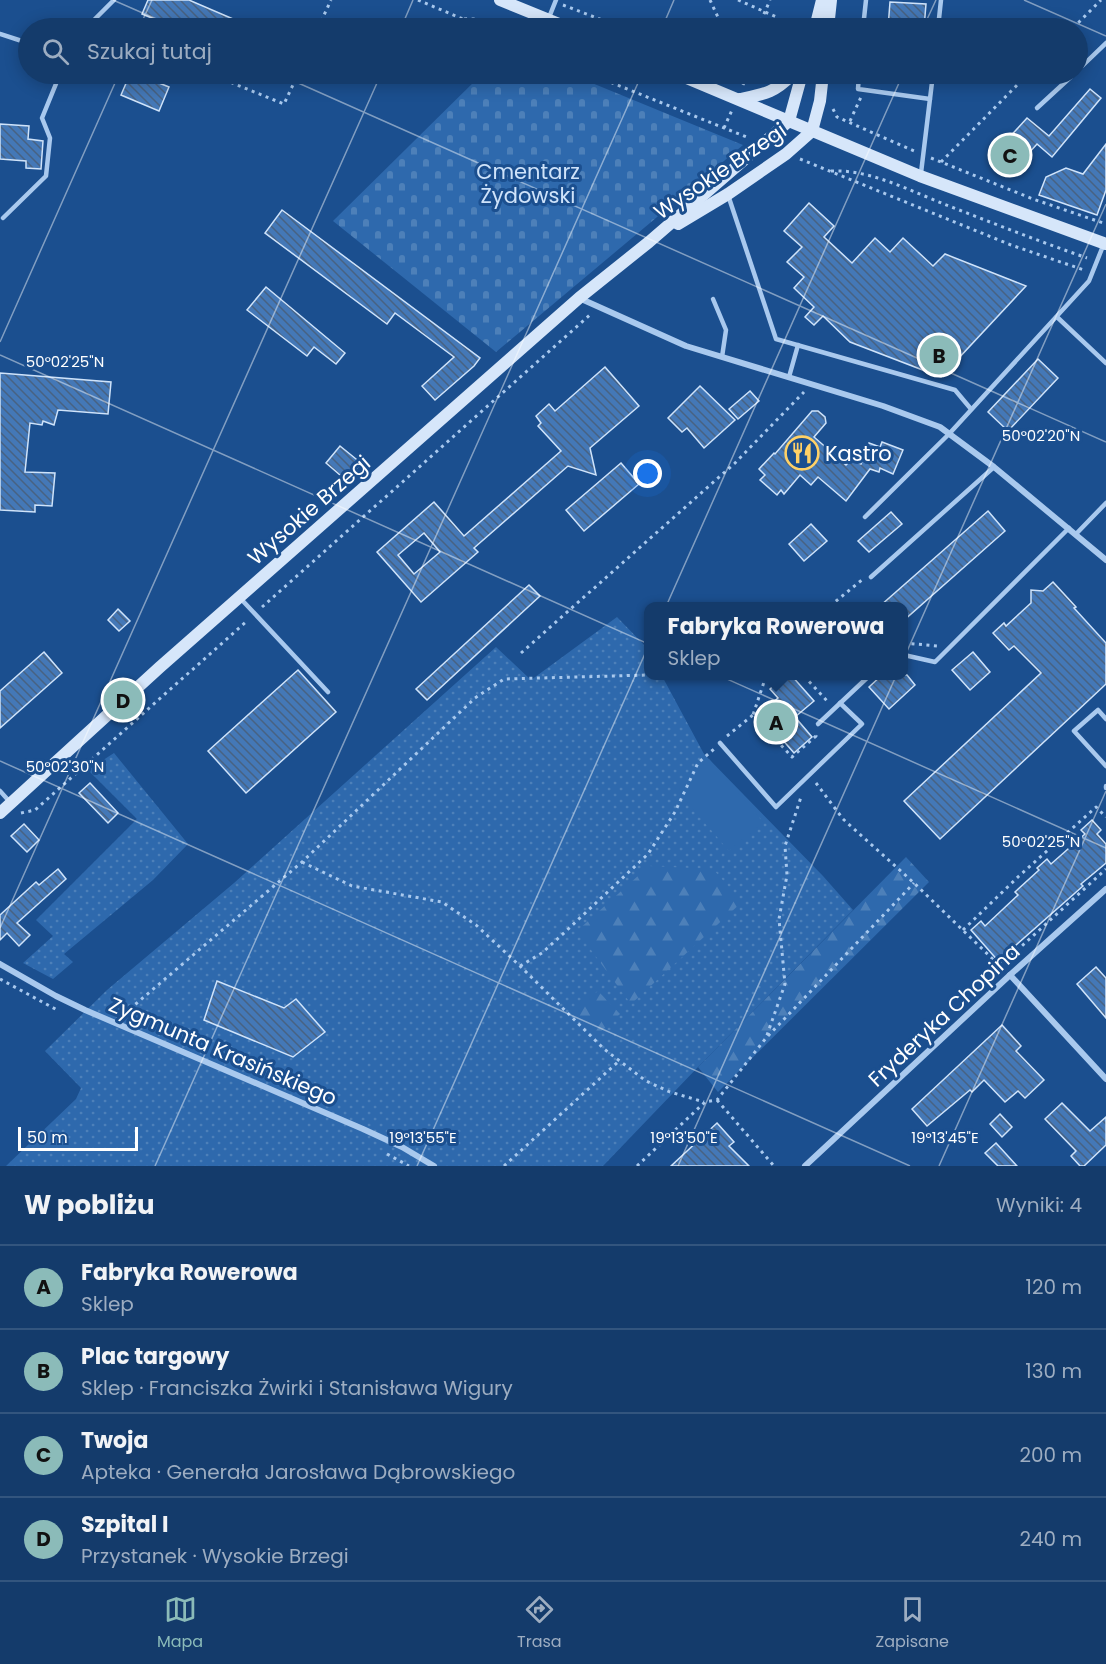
<!DOCTYPE html>
<html lang="pl">
<head>
<meta charset="utf-8">
<style>
  body { margin:0; font-family:Poppins,sans-serif; background:#1d4271; color:#f1f3f6 }
  .scale { position:absolute; left:18px; bottom:15px; width:120px; box-sizing:border-box; padding-left:6px; border:3px solid #fff; border-top:0; font-size:16px; line-height:21px; white-space:nowrap; color:#fff; -webkit-text-stroke:4px #1b4f8f; paint-order:stroke }
  .you { position:absolute; left:648px; top:474px; width:21px; height:21px; margin:-15px; border:4px solid #fff; border-radius:50%; background:#1a73e8; box-shadow:0 0 0 9px #1a73e833 }
  .badge { display:grid; place-items:center; width:39px; height:39px; border-radius:50%; background:#8bbbb9; color:#111; font-size:20px; font-weight:700 }
  .pin { position:absolute; translate:-50% -50%; border:3px solid #fff; box-shadow:0 2px 6px #0006 }
  .popup { position:absolute; left:644px; top:602px; width:264px; height:78px; box-sizing:border-box; display:grid; place-content:center; border-radius:12px; background:#143b6b; filter:drop-shadow(0 2px 4px #0005); font-size:20px; white-space:nowrap; color:#9dadc1 }
  .popup b { font-size:22px; color:#f1f3f6 }
  .popup::after { content:''; position:absolute; left:50%; top:100%; margin-left:-12px; border:12px solid transparent; border-top-color:#143b6b }
  .list { margin:0; padding:0; list-style:none }
  h2 { display:flex; justify-content:space-between; align-items:center; height:78px; margin:0; padding:0 24px; font-size:26px }
  h2 small { font-size:20px; font-weight:400; color:#9dadc1 }
  .list li { display:grid; grid-template-columns:39px 1fr auto; gap:18px; align-items:center; box-sizing:border-box; height:84px; padding:0 24px; border-top:2px solid #33557e }
  .list b { display:block; font-size:22px; white-space:nowrap }
  .list p { margin:0; font-size:20px; white-space:nowrap; color:#9dadc1 }
  .list em { font-size:20px; font-style:normal; color:#9dadc1 }
  .icon { flex:none; width:33px; height:33px; fill:none; stroke:currentColor; stroke-width:2; stroke-linecap:round; stroke-linejoin:round }
  .map { position:relative; flex:none; width:1106px; height:1166px; overflow:hidden }
  .search { position:absolute; background:#143b6b; box-shadow:0 3px 15px #0003; left:18px; right:18px; top:18px; height:66px; display:flex; align-items:center; gap:15px; box-sizing:border-box; padding:0 21px; border-radius:33px; color:#9dadc1; font-size:22px }
  .sheet { height:414px; background:#143b6b }
  nav { display:flex; justify-content:space-around; align-items:center; box-sizing:border-box; height:84px; border-top:2px solid #33557e; background:#143b6b; font-size:16px; color:#9dadc1 }
  nav a { display:grid; justify-items:center; gap:3px }
  nav .on { color:#8bbbb9 }
  .map>svg:first-child { display:block }
  .grass { fill:url(#grass-dots) }
  .forest { fill:url(#forest-firs) }
  .cemetery { fill:url(#cemetery-stones) }
  .garden { fill:#2e69ad }
  .building { fill:url(#building-back-hatch); stroke:#cfe3fa; stroke-width:1.5; fill-rule:evenodd }
  .lines { fill:none; stroke-linecap:round; stroke-linejoin:round }
  .path { stroke:#a9c9ee; stroke-width:3; stroke-dasharray:3 4.5; stroke-linecap:butt }
  .lane { stroke:#a9c9ee; stroke-width:4.5 }
  .street { stroke:#a9c9ee; stroke-width:6 }
  .secondary { stroke:#d6e6fa; stroke-width:12 }
  .ticks { fill:none; stroke:#fff; stroke-width:1.5; stroke-opacity:0.45 }
  .labels { text-anchor:middle; dominant-baseline:central; stroke-width:6; stroke-linejoin:round; paint-order:stroke }
  .park-label { font-size:21px; fill:#cfe3fa; stroke:#1b4f8f }
  .street-label { font-size:21px; fill:#fff; stroke:#1b4f8f }
  .poi-label { font-size:21px; fill:#fff; stroke:#1b4f8f; text-anchor:start }
  .ticks-label { font-size:15px; text-anchor:middle; fill:#fff; stroke:#1b4f8f; stroke-width:6; stroke-linejoin:round; paint-order:stroke }
</style>
</head>
<body>
<div class="map">
<svg width="1106" height="1166" viewBox="0 0 1106 1166">
  <defs>
    <pattern id="grass-dots" width="8" height="8" patternUnits="userSpaceOnUse" patternTransform="scale(1.5)"><rect width="8" height="8" fill="#2e69ad"/><path d="M2 2h.1M6 6h.1" fill="none" stroke="#4d80b9" stroke-width="1.8" stroke-linecap="round"/></pattern>
    <pattern id="forest-firs" width="22" height="20" patternUnits="userSpaceOnUse" patternTransform="scale(1.5)"><rect width="22" height="20" fill="#2e69ad"/><path d="M5 1l3.5 6h-7zM16 11l3.5 6h-7z" fill="#4d80b9"/></pattern>
    <pattern id="cemetery-stones" width="16" height="16" patternUnits="userSpaceOnUse" patternTransform="scale(1.5)"><rect width="16" height="16" fill="#2e69ad"/><path d="M2 7V4a2 2 0 0 1 4 0v3zM10 15v-3a2 2 0 0 1 4 0v3z" fill="#4d80b9"/></pattern>
    <pattern id="building-back-hatch" width="6" height="6" patternUnits="userSpaceOnUse" patternTransform="scale(1.5)"><rect width="6" height="6" fill="#4478b7"/><path d="M-1 5l2 2M0 0l6 6M5-1l2 2" fill="none" stroke="#486282"/></pattern>
  </defs>
  <rect width="100%" height="100%" fill="#1b4f8f"/>
  <g class="grass">
    <path d="M617,617L647,648L648,676H662L704,754L823,876L853,910L698,1067L603,1166H6L76,1099L81,1088L45,1051L107,990L234,883L496,647L531,680Z"/>
    <path d="M114,753L188,844L153,880L64,954L73,962L53,979L23,963L53,936L36,920L137,819L88,770Z"/>
  </g>
  <g class="forest">
    <path d="M906,857L929,882L718,1092L698,1067Z"/>
    <path d="M649,866L713,869L742,902L631,1004L577,931Z"/>
    <path d="M598,991L620,1014L596,1036L572,1012Z"/>
  </g>
  <path class="cemetery" d="M482,74H570L743,145L496,352L333,221Z"/>
  <path class="garden" d="M709,759L763,822L729,851L675,788Z"/>
  <g class="building">
    <path d="M148,0H189L254,28H176L142,14Z"/>
    <path d="M890,2L926,4L924,28H888Z"/>
    <path d="M130,74H145L155,78L154,81L169,87L159,111L121,95Z"/>
    <path d="M1090,89L1101,98L1052,157L1037,144L1019,164L995,153L1027,118L1049,136Z"/>
    <path d="M0,124L29,126L28,139L43,141L41,169L26,168V161L0,159Z"/>
    <path d="M1106,144V190L1097,215L1039,195L1046,177L1066,168L1083,174Z"/>
    <path d="M809,203L834,226L824,237L852,263L875,238L890,252L903,238L933,266L945,254L1026,286L941,377L850,342L823,316L814,325L805,317L814,307L794,288L804,277L787,262L802,247L784,231Z"/>
    <path d="M282,210L480,358L474,366L435,400L422,386L454,357L395,313L387,324L265,233Z"/>
    <path d="M266,287L345,353L336,364L314,347L307,356L247,310Z"/>
    <path d="M1038,359L1058,378L1008,431L988,412Z"/>
    <path d="M605,367L639,406L590,448L596,475L568,466L474,548L478,552L421,602L377,552L434,502L464,536L561,451L538,426L541,423L536,416L549,404L555,411ZM424,533L440,552L414,574L398,555Z"/>
    <path d="M0,373L111,382L108,414L58,410L54,425L43,421L42,425L30,423L25,472L55,473L52,506L35,505V512L0,510Z"/>
    <path d="M700,386L735,420L704,448L687,428L682,432L668,418Z"/>
    <path d="M750,391L759,401L738,419L729,409Z"/>
    <path d="M812,411H818L825,417L826,423L814,437L846,465L851,460L861,464L869,443L880,447L882,442L903,450L893,474L880,468L879,472L870,469L846,501L818,477L811,485L800,475L784,494L781,490L777,495L760,480L765,475L759,469L774,453L775,454Z"/>
    <path d="M340,446L361,463L347,481L326,463Z"/>
    <path d="M621,463L639,484L584,531L566,510Z"/>
    <path d="M988,511L1005,531L903,621V606H880Z"/>
    <path d="M891,512L902,524L869,552L858,541Z"/>
    <path d="M811,524L827,541L804,561L789,544Z"/>
    <path d="M1053,582L1076,607L1074,608L1106,643V684L940,839L904,801L1041,673L1014,646L1009,650L993,633L1004,623L1006,626L1031,603V590L1043,591Z"/>
    <path d="M529,585L540,596L427,700L416,689Z"/>
    <path d="M118,609L130,621L119,631L108,620Z"/>
    <path d="M44,652L62,673L0,728V691Z"/>
    <path d="M973,652L990,672L970,690L952,670Z"/>
    <path d="M298,670L336,712L246,793L208,751Z"/>
    <path d="M786,675H791L814,701L795,717L812,737L794,753L760,714L778,698L770,689Z"/>
    <path d="M882,675H907L915,685L889,709L869,687Z"/>
    <path d="M90,783L118,813L108,823L79,793Z"/>
    <path d="M1092,820L1101,830L1097,834L1106,844V863L1081,884L1083,886L1015,946L1017,948L1000,963L971,930L981,921L985,926L1018,895L1015,892L1039,870L1037,868L1047,859L1051,864L1085,834L1081,830Z"/>
    <path d="M24,824L39,840L27,852L11,836Z"/>
    <path d="M58,869L66,879L17,923L30,935L19,946L7,933L0,940V915L36,882L39,885Z"/>
    <path d="M1096,967L1106,978V1018L1077,984Z"/>
    <path d="M217,981L284,1008L296,999L325,1032L293,1057L204,1020Z"/>
    <path d="M1002,1025L1021,1046L1016,1051L1044,1080L1025,1098L1018,1091L1005,1102L984,1080L972,1092L970,1090L927,1126L912,1109Z"/>
    <path d="M1062,1103L1090,1131L1106,1117V1145L1084,1166H1080L1071,1156L1076,1151L1045,1119Z"/>
    <path d="M1000,1114L1012,1127L1002,1137L990,1124Z"/>
    <path d="M717,1123L734,1142L729,1146L749,1166H671Z"/>
    <path d="M996,1143L1017,1166H998L985,1153Z"/>
  </g>
  <g class="lines">
    <g class="path">
      <path d="M418,0L484,28"/>
      <path d="M710,0L723,28"/>
      <path d="M738,0L779,18"/>
      <path d="M563,5L623,28"/>
      <path d="M464,19C481,18 495,22 511,28"/>
      <path d="M778,22L793,28"/>
      <path d="M318,28L331,0"/>
      <path d="M758,28L770,0"/>
      <path d="M1073,28L1101,0"/>
      <path d="M210,74L284,104L298,74"/>
      <path d="M590,74L749,138"/>
      <path d="M736,74L760,80"/>
      <path d="M743,85L746,78L744,74"/>
      <path d="M833,109L837,117L914,151"/>
      <path d="M850,121L861,97"/>
      <path d="M724,128L732,110"/>
      <path d="M931,158L1033,199L1106,224"/>
      <path d="M800,159L1011,245L1084,270"/>
      <path d="M941,162L1028,74"/>
      <path d="M831,171C871,169 912,192 949,206C995,224 1041,242 1087,258"/>
      <path d="M830,606L863,579"/>
      <path d="M262,607L591,314"/>
      <path d="M904,643L938,646"/>
      <path d="M521,653L735,463L804,392"/>
      <path d="M766,676L753,715L792,757L816,736L814,734"/>
      <path d="M804,676L829,703"/>
      <path d="M727,736L753,715"/>
      <path d="M816,783L843,819L914,883L1002,968"/>
      <path d="M21,813L35,810L248,620"/>
      <path d="M302,862L352,886L442,902L476,925L520,966L604,1049L646,1081L670,1092L704,1102"/>
      <path d="M963,930L1019,876L1096,807L1106,817"/>
      <path d="M520,966L542,953L565,932L648,854L675,812L698,763L714,749"/>
      <path d="M1000,966L1106,869"/>
      <path d="M0,979L59,1011"/>
      <path d="M124,1014L302,862L475,698L504,679L648,675"/>
      <path d="M768,1036L914,883"/>
      <path d="M717,1100L774,1166"/>
      <path d="M387,1154L409,1166"/>
      <path d="M504,1166L619,1061"/>
      <path d="M637,1166L705,1102L717,1100L766,1038L785,984L779,919L787,875L785,846L801,797"/>
    </g>
    <g class="lane">
      <path d="M548,20L556,0"/>
      <path d="M76,28L90,24L114,0"/>
      <path d="M87,28L90,24L101,28"/>
      <path d="M863,28L866,0"/>
      <path d="M938,28L941,0"/>
      <path d="M0,34L28,43"/>
      <path d="M1078,70L1106,43"/>
      <path d="M859,74L858,89L930,99"/>
      <path d="M1037,108L1074,74"/>
      <path d="M921,173L933,74"/>
      <path d="M728,195L776,339L955,390L971,409"/>
      <path d="M3,218L46,176L50,138L42,118L60,74"/>
      <path d="M713,299L726,330L722,357"/>
      <path d="M1057,317L1106,363"/>
      <path d="M789,377L798,345"/>
      <path d="M865,517L949,434L1089,281L1103,246"/>
      <path d="M1076,534L1106,503"/>
      <path d="M871,577L994,467"/>
      <path d="M241,599L328,692"/>
      <path d="M904,655L935,662L1069,528"/>
      <path d="M1106,719L1098,710L1074,731L1106,766"/>
      <path d="M818,724L869,676"/>
      <path d="M720,743L776,807L862,724L840,703"/>
      <path d="M1106,786V788"/>
      <path d="M0,791L9,801"/>
    </g>
    <g class="street">
      <path d="M579,298L686,346L883,406L940,427L994,467L1106,560"/>
      <path d="M0,964L56,996L85,1010L363,1129L402,1147L434,1166"/>
      <path d="M1010,975L1106,1079"/>
      <path d="M805,1166L1010,975L1106,889"/>
    </g>
    <g class="secondary">
      <path d="M500,0L569,28"/>
      <path d="M815,28L822,0"/>
      <path d="M828,28L831,0"/>
      <path d="M677,74L920,176L1106,244"/>
      <path d="M740,99C765,94 774,93 793,74"/>
      <path d="M789,121L802,74"/>
      <path d="M678,224L728,194L786,154L812,131L820,101L823,74"/>
      <path d="M0,813L160,667L579,298L649,242L789,121"/>
    </g>
  </g>
  <path class="ticks" d="M113,0L177,28M1024,0L1106,36M139,28L152,0M401,28L413,0M662,28L674,0M923,28L936,0M278,74L1106,442M0,342L119,74M0,355L1106,848M0,761L910,1166M0,928L381,74M155,1166L642,74M417,1166L903,74M678,1166L1106,204M939,1166L1106,791"/>
  <defs>
    <symbol id="restaurant-ring" viewBox="-11 -11 22 22"><circle r="9.5" fill="#1b4f8f" stroke="#ffd166" stroke-width="1.5"/><path d="M-5-6h1v4h1v-4h1v4h1v-4h1v5L-1.5 .5V6h-2V.5L-5-1ZM5-6V6H3V1.5H1.5Q1.5-4 5-6Z" fill="#ffd166"/></symbol>
  </defs>
  <g fill-rule="evenodd">
    <use href="#restaurant-ring" x="783" y="434" width="38" height="38"/>
  </g>
  <g class="labels">
    <g class="park-label">
      <text x="528" y="171">Cmentarz<tspan x="528" dy="24">Żydowski</tspan></text>
    </g>
    <g class="street-label">
      <text transform="translate(720 171) rotate(-34)">Wysokie Brzegi</text>
      <text transform="translate(309 510) rotate(-41)">Wysokie Brzegi</text>
      <text transform="translate(944 1015) rotate(-43)">Fryderyka Chopina</text>
      <text transform="translate(223 1051) rotate(23)">Zygmunta Krasińskiego</text>
    </g>
    <g class="poi-label">
      <text x="825" y="453">Kastro</text>
    </g>
  </g>
  <g class="ticks-label">
    <text x="65" y="367">50°02'25"N</text>
    <text x="1041" y="441">50°02'20"N</text>
    <text x="65" y="772">50°02'30"N</text>
    <text x="1041" y="847">50°02'25"N</text>
    <text x="423" y="1143">19°13'55"E</text>
    <text x="684" y="1143">19°13'50"E</text>
    <text x="945" y="1143">19°13'45"E</text>
  </g>
</svg>
<div class="scale">50 m</div>
<div class="you"></div>
<div class="pin badge" style="left:776px;top:722px">A</div>
<div class="popup"><b>Fabryka Rowerowa</b>Sklep</div>
<div class="pin badge" style="left:939px;top:355px">B</div>
<div class="pin badge" style="left:1010px;top:155px">C</div>
<div class="pin badge" style="left:123px;top:700px">D</div>
<div class="search"><svg class="icon" aria-label="search" viewBox="0 0 24 24"><circle cx="10" cy="10" r="6"/><path d="M15 15l6 6"/></svg>Szukaj tutaj</div>
</div>
<section class="sheet">
<h2>W pobliżu<small>Wyniki: 4</small></h2>
<ul class="list">
<li><span class="badge">A</span><div><b>Fabryka Rowerowa</b><p>Sklep</p></div><em>120 m</em></li>
<li><span class="badge">B</span><div><b>Plac targowy</b><p>Sklep · Franciszka Żwirki i Stanisława Wigury</p></div><em>130 m</em></li>
<li><span class="badge">C</span><div><b>Twoja</b><p>Apteka · Generała Jarosława Dąbrowskiego</p></div><em>200 m</em></li>
<li><span class="badge">D</span><div><b>Szpital I</b><p>Przystanek · Wysokie Brzegi</p></div><em>240 m</em></li>
</ul>
</section>
<nav>
<a class="on"><svg class="icon" aria-label="map" viewBox="0 0 24 24"><path d="M3 6l6-2 6 2 6-2v14l-6 2-6-2-6 2zM9 4v14M15 6v14"/></svg>Mapa</a>
<a><svg class="icon" aria-label="directions" viewBox="0 0 24 24"><path d="M12 3l9 9-9 9-9-9zM9 14v-3h6M13 9l2 2-2 2"/></svg>Trasa</a>
<a><svg class="icon" aria-label="saved" viewBox="0 0 24 24"><path d="M7 4h10v16l-5-4-5 4z"/></svg>Zapisane</a>
</nav>
</body>
</html>
